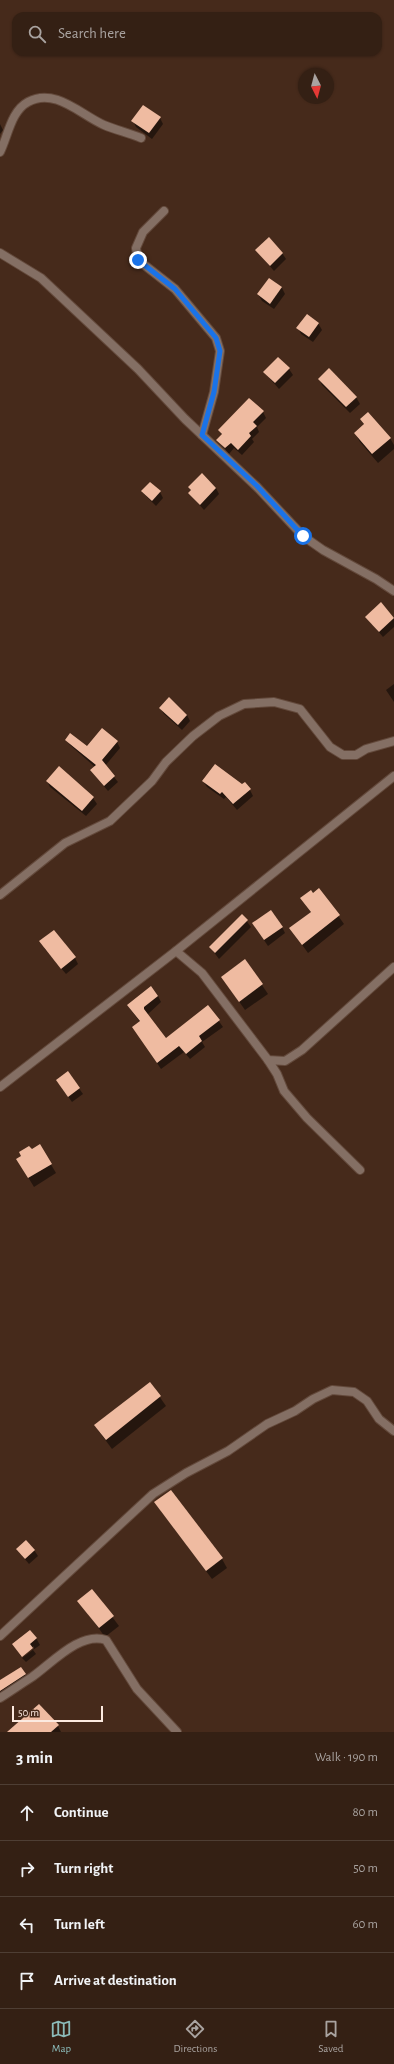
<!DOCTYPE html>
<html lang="en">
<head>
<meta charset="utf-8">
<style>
  body { margin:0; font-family:"Alegreya Sans",sans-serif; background:#3c281d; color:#f1f3f6 }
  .compass { position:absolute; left:298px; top:68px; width:36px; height:36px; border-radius:50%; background:#342014; box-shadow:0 1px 3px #0004; rotate:174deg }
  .scale { position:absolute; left:12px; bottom:10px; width:91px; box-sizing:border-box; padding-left:4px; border:2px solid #fceae0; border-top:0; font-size:11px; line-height:14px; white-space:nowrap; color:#fceae0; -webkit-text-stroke:3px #462a1b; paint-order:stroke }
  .stop { position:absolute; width:12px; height:12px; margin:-9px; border:3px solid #1a73e8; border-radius:50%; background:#fff }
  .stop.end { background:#1a73e8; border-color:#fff; box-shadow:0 1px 4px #0008 }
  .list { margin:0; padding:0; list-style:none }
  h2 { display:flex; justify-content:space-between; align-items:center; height:52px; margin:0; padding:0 16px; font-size:17px }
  h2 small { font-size:13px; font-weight:400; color:#a9a3a0 }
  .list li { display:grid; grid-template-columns:26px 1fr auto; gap:12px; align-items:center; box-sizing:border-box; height:56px; padding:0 16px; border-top:1px solid #4e3e34 }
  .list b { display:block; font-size:15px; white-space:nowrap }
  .list em { font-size:13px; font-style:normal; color:#a9a3a0 }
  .icon { flex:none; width:22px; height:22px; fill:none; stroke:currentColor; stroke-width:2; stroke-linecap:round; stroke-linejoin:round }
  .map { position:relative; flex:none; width:394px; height:1732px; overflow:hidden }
  .search { position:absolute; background:#342014; box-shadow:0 1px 3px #0004; left:12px; right:12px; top:12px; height:44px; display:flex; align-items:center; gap:10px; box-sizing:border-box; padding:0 14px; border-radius:12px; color:#a9a3a0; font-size:15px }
  .sheet { height:276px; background:#342014 }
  nav { display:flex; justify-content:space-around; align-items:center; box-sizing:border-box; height:56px; border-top:1px solid #4e3e34; background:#342014; font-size:11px; color:#a9a3a0 }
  nav a { display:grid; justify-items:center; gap:2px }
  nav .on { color:#8bbbb9 }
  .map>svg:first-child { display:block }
  .shadow { fill:#0007 }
  .building { fill:#efbba1 }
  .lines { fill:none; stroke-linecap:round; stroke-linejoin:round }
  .minor-casing { stroke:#63493b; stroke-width:10 }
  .minor { stroke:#846f64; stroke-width:8 }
  .route { stroke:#1a73e8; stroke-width:5 }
</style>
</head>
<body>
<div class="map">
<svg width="394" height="1732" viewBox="0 0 394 1732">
  <rect width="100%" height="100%" fill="#462a1b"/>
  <g class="shadow">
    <path d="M160,118L163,124L152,139L136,127L133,121Z"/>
    <path d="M0,124L3,130L0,134Z"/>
    <path d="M256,250L282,253L286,259L274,271Z"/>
    <path d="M269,279L282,288L285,294L274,309L262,301L258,294Z"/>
    <path d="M318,323L322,330L313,342L301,334L298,328Z"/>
    <path d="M289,369L293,375L279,389L264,372Z"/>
    <path d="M319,379L356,397L360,404L350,413L322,385Z"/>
    <path d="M263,412L266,418L257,427L259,432L252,439L254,442L242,455L234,448L229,454L218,440L222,435L219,430Z"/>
    <path d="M361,419L390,438L394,445V449L378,463L360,442L355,433L364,425Z"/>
    <path d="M202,475L216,488L219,494L204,510L189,493L191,491L189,487Z"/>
    <path d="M142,492H160L163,498L156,506Z"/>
    <path d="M381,604L394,618V627L383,637L366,617Z"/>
    <path d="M394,684V702L386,690Z"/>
    <path d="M160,708L187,715L190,721L182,730L164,714Z"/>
    <path d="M66,740L88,748L117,742L120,748L105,766L118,782L108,791L91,771L95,767L70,745Z"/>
    <path d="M47,781L93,798L97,804L86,816L50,787Z"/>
    <path d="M203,781L250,790L253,796L237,810L226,797L224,799L207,787Z"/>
    <path d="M319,889L344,924L308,953L290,928L311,912L302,898L313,894Z"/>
    <path d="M242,915L251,927L219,959L210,947Z"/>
    <path d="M253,924L282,927L285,933L268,946Z"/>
    <path d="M44,948L75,958L78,964L66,974Z"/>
    <path d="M245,960L268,994L245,1010L222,977Z"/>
    <path d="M158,996L161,1002L147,1015L166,1040L208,1006L223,1027L202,1042L205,1047L190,1059L184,1052L161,1069L137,1033L140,1022L128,1006Z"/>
    <path d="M68,1073L83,1094L72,1102L61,1087Z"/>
    <path d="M40,1146L56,1173L34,1187L17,1159Z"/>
    <path d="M150,1383L166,1406L112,1449L95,1426Z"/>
    <path d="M155,1503L222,1559L227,1568L212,1579Z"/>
    <path d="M17,1550H34L38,1556L29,1564Z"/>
    <path d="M92,1590L119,1626L105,1637L79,1601Z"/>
    <path d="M36,1638L40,1645L33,1650L36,1654L26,1662L22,1658L34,1649V1646L21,1656L13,1644Z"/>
    <path d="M21,1668L28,1679L0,1696V1681Z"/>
    <path d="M58,1726L61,1732H8Z"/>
  </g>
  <g class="building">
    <path d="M143,105L161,117L149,133L131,121Z"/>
    <path d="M269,237L283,253L270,266L255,250Z"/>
    <path d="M269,278L282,287L270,304L257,294Z"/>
    <path d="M307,314L319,323L309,337L296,328Z"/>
    <path d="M278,357L290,368L275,383L263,372Z"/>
    <path d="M329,368L357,397L346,407L318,379Z"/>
    <path d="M249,398L264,411L253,422L257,426L249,433L251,436L238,450L231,443L225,448L216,440L222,434L218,430Z"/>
    <path d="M368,412L391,438L372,454L354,433L364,424L360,419Z"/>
    <path d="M202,473L216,488L200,505L188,493L191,490L188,487Z"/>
    <path d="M150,482L161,491L152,501L141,491Z"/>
    <path d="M381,602L394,618L379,632L365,617Z"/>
    <path d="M169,697L187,715L178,725L159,708Z"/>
    <path d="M102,728L118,741L102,760L115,776L104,786L90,770L96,765L65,740L70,733L87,746Z"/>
    <path d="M215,764L242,784L245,782L251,789L233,804L222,792L220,794L202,781Z"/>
    <path d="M59,766L94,797L82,811L46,781Z"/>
    <path d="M319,888L340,915L302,945L289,928L311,912L300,898L311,890L313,893Z"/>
    <path d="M271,910L283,927L264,940L252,923Z"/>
    <path d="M242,914L248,920L215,953L209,947Z"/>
    <path d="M54,930L76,957L61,969L39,941Z"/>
    <path d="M245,959L263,984L239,1002L221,977Z"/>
    <path d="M151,986L158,996L144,1007V1009L166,1038L208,1005L220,1020L199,1036L202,1041L186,1054L179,1046L157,1063L132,1027L140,1021L127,1005Z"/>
    <path d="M68,1071L80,1088L68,1097L56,1080Z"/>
    <path d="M40,1144L52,1164L28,1178L16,1159L21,1156L19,1152L29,1146L32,1149Z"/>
    <path d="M150,1382L161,1396L106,1440L94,1425Z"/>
    <path d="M171,1490L223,1558L206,1571L154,1502Z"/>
    <path d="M26,1540L35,1550L25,1559L16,1549Z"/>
    <path d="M92,1589L114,1616L99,1628L77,1601Z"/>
    <path d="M30,1630L37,1638L30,1644L33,1648L22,1657L12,1644Z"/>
    <path d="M21,1667L26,1674L0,1691V1680Z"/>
    <path d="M39,1704L59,1725L51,1732H7Z"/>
  </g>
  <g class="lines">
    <defs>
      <g id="minor">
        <path d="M0,152C8,136 11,111 28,102C55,87 81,115 104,125C116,130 129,133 141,138"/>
        <path d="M164,211L143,232L136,248L138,260L175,289L216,338L220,351L214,392L202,435"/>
        <path d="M0,253L41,278L138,369L185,419L257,487L303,536L323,550L376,579L394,591"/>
        <path d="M0,895L65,843L110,821L152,781L166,762L193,736L219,716L244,704L274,702L300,709L330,747L343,755H356L366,749L394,741"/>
        <path d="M176,951L202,973L268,1060L285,1061L302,1050L394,967"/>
        <path d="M268,1060L277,1074L284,1091L307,1118L360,1170"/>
        <path d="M0,1087L176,951L394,776"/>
        <path d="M0,1636L153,1494L186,1473L228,1451L267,1424L295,1411L313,1399L332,1390L354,1392L367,1401L379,1419L394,1431"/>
        <path d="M0,1698C11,1691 21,1684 32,1677C51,1664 80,1631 106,1640L137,1689L177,1732"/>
      </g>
    </defs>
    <use href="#minor" class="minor-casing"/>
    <use href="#minor" class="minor"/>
  </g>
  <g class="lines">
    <path class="route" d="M138,260L175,289L216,338L220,351L214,392L202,435L257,486L303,536"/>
  </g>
</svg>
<svg class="compass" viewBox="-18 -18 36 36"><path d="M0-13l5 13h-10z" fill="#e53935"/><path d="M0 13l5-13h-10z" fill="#a9a3a0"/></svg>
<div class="scale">50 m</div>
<div class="stop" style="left:303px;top:536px"></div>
<div class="stop end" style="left:138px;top:260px"></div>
<div class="search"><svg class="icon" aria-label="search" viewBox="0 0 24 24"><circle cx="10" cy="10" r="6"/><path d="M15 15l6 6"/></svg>Search here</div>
</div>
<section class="sheet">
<h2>3 min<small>Walk · 190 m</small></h2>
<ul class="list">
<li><svg class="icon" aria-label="ahead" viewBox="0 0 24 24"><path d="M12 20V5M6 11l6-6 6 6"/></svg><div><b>Continue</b></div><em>80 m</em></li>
<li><svg class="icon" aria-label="right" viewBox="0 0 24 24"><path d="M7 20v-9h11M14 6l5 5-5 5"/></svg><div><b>Turn right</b></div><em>50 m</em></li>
<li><svg class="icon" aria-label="left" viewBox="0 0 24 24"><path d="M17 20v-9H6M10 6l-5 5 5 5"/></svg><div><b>Turn left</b></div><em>60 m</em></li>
<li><svg class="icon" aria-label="arrive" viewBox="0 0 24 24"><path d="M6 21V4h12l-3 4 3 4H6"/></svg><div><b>Arrive at destination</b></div></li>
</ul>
</section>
<nav>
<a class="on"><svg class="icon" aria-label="map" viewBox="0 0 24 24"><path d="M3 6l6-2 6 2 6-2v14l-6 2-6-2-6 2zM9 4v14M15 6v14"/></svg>Map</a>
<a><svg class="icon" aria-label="directions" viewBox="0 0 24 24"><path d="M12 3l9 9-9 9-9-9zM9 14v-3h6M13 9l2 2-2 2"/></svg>Directions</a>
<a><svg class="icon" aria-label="saved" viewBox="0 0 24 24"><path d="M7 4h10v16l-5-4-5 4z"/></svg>Saved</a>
</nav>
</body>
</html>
